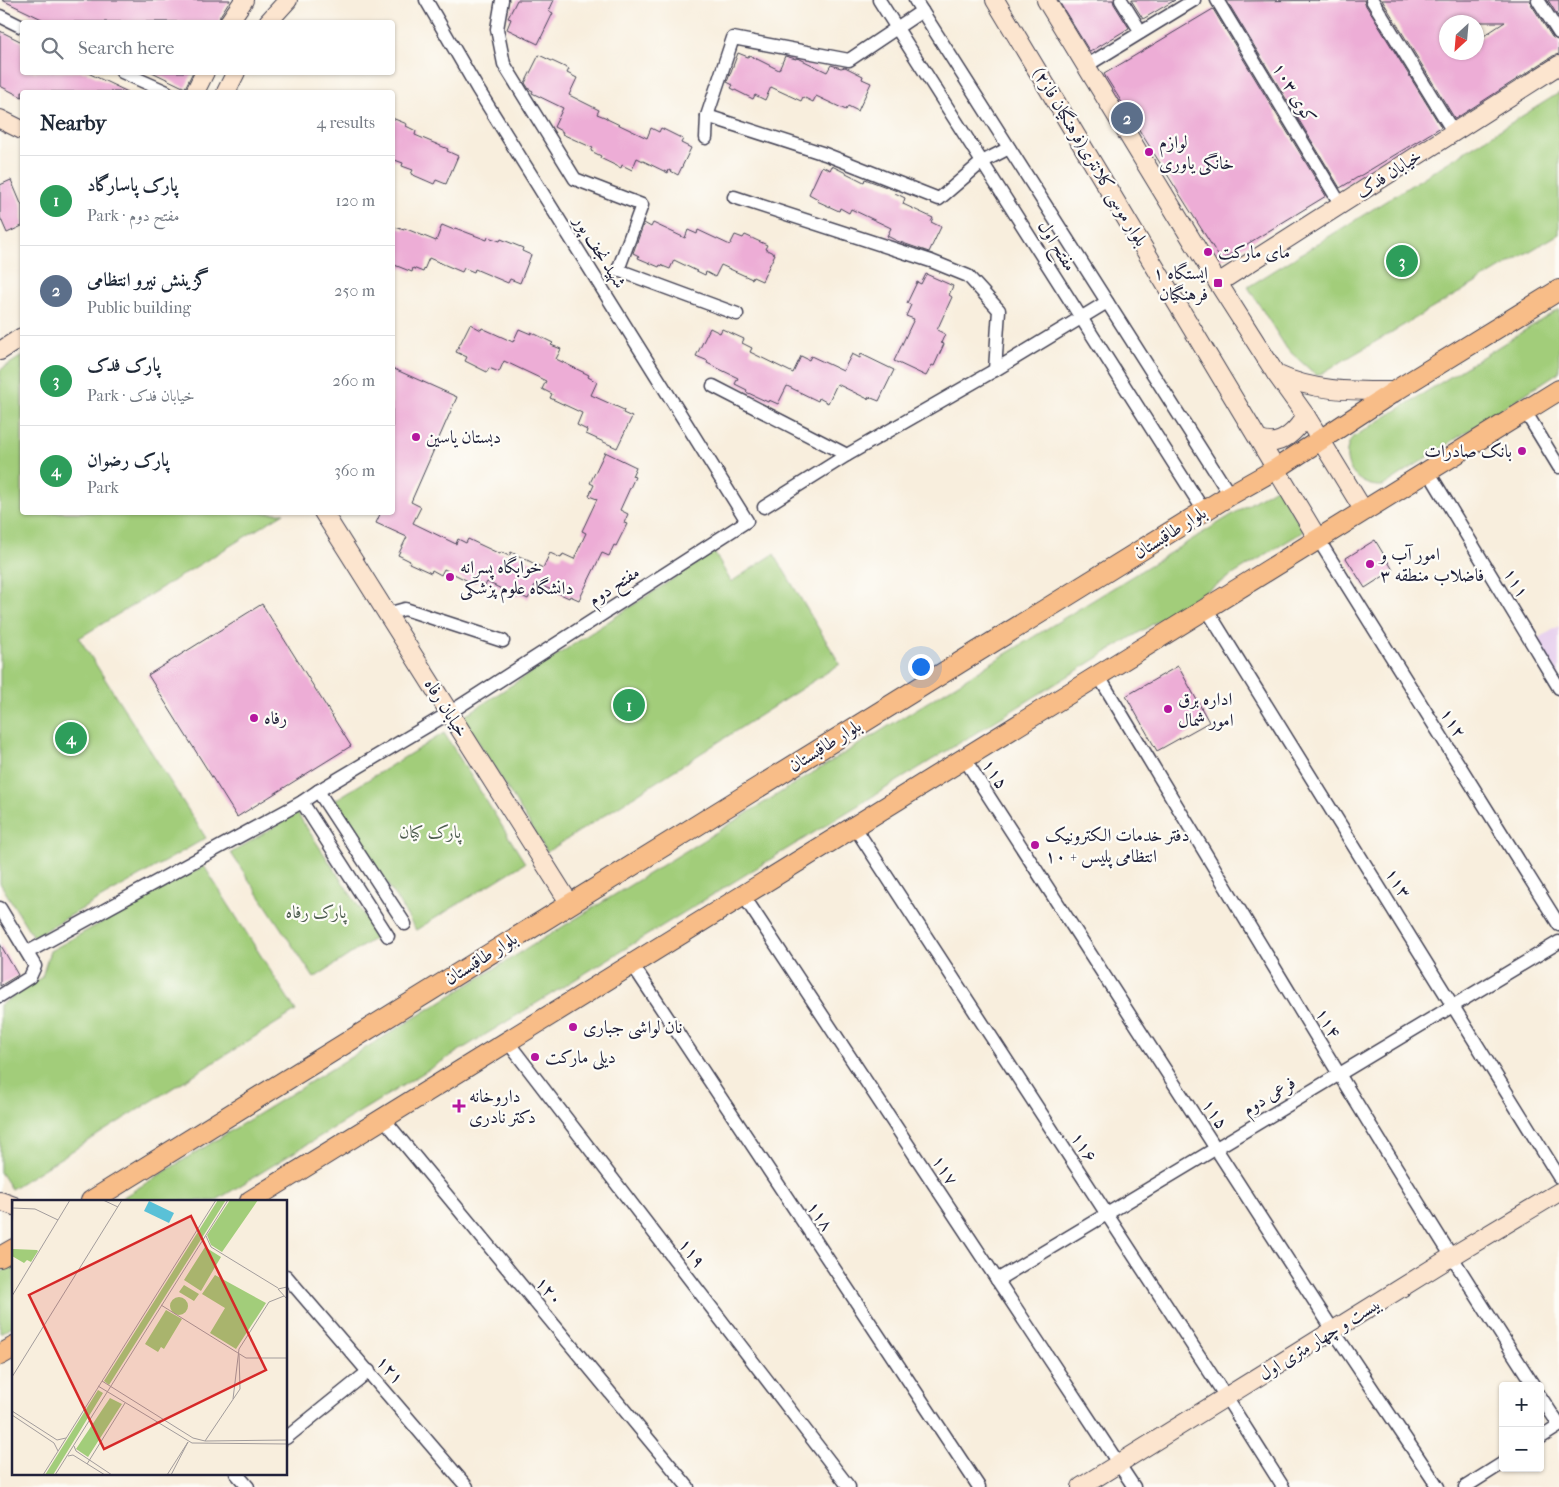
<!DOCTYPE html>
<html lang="en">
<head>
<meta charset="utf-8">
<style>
  body { margin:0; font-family:"IM FELL French Canon",Amiri,serif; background:#f6f6f7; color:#1f2937 }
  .controls { position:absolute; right:15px; bottom:15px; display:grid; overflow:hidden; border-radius:5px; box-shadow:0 1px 4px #0004 }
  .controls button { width:45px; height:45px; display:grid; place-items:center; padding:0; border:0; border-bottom:1px solid #e0e1e3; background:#fff; color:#1f2937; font:25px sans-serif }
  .compass { position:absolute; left:1439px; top:15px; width:45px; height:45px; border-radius:50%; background:#fff; box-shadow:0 1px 4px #0004; rotate:206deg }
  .you { position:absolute; left:920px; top:666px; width:18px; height:18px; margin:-12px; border:4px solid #fff; border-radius:50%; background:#1a73e8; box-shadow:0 0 0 8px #1a73e833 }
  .badge { display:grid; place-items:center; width:32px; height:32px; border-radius:50%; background:#111827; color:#fff; font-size:16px; font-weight:700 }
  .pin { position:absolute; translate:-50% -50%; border:2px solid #fff; box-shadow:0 1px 5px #0006 }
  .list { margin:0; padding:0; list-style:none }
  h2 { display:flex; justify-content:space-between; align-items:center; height:65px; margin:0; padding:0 20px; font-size:21px }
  h2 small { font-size:16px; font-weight:400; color:#747a83 }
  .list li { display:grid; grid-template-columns:32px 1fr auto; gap:15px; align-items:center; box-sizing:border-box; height:90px; padding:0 20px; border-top:1px solid #e0e1e3 }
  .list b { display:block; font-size:19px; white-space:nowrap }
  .list p { margin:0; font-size:16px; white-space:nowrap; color:#747a83 }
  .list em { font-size:16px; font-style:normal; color:#747a83 }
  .icon { flex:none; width:28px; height:28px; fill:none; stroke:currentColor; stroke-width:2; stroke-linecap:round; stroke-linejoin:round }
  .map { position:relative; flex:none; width:1559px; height:1487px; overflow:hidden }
  .search { position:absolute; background:#fff; box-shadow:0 1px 4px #0004; left:20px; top:20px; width:375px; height:55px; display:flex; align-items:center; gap:12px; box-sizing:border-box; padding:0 18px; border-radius:5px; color:#747a83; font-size:19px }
  .panel { position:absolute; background:#fff; box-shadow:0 1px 4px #0004; left:20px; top:90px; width:375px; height:425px; border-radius:5px }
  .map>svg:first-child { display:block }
  .built { fill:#e8d2ee }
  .green { fill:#a2cd7a; stroke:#62785a }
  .building { fill:#edadd6; fill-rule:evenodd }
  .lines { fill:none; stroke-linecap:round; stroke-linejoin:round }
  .street-casing { stroke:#424153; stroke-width:15 }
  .secondary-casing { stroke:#424153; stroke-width:20 }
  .primary-casing { stroke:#424153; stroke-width:22 }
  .street { stroke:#fff; stroke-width:12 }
  .secondary { stroke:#fce5cf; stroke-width:18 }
  .primary { stroke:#f8bd88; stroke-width:20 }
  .poi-dot { fill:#b5179e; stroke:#fdfcf7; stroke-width:2 }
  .labels { text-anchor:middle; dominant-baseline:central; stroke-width:4.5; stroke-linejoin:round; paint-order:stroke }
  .street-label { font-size:18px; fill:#22223b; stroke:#fdfcf7 }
  .poi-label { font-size:18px; fill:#22223b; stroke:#fdfcf7; text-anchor:start }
  .park-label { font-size:18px; fill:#4f5e51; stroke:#fdfcf7 }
  .inset-road { fill:none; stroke:#a29c9c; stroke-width:1 }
  .view { fill:#d62828; fill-opacity:0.15; stroke:#d62828; stroke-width:2.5 }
  .inset-edge { fill:none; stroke:#22223b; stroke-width:2.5 }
</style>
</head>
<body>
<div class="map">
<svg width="1559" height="1487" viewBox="0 0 1559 1487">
  <rect width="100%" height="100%" fill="#fdfcf7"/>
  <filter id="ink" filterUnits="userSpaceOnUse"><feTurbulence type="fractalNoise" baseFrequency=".02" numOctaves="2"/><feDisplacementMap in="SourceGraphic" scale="10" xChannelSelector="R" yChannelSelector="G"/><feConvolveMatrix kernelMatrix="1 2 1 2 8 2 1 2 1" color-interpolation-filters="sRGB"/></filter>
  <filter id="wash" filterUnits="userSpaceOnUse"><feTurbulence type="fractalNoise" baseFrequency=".0096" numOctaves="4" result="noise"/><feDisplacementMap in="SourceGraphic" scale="20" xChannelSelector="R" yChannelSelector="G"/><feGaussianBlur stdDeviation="1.12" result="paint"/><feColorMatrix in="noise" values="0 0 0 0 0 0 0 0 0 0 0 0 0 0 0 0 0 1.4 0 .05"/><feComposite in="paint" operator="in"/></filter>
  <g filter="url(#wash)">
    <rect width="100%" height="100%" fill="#f8eedd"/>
    <path class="built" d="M1559,626V678L1536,640Z"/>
    <g class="green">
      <path d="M1559,93V234L1317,376L1287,349L1248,287Z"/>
      <path d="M1559,309V372L1383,486C1356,488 1337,462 1352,438Z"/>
      <path d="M22,356V512L284,513L79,638L206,838L33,937L0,883V370Z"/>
      <path d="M1277,487L1304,531L215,1201H117Z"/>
      <path d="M714,552L731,582L774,554L840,664L547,852L463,717Z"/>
      <path d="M444,733L525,863L416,930L335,800Z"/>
      <path d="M297,813L378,936L314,978L231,853Z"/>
      <path d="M204,866L296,1011L11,1189L0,1172V1005L42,977L50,951Z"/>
      <path d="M14,1264V1325L0,1333V1273Z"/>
    </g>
    <g id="blocks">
      <g class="building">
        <path d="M2,0H230L220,16L219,22H48Z"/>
        <path d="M517,0H554L549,11L553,13L538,44L507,29L511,19L508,18Z"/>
        <path d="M1058,0H1113L1114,4L1129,28L1090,52Z"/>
        <path d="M1131,0H1175L1143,19Z"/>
        <path d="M1364,0L1365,4L1441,127L1340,188L1227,1Z"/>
        <path d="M1382,0H1530L1531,4L1552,37L1559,41V54L1553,56L1455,119ZM1446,22H1505L1476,41V52H1446Z"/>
        <path d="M1548,0H1559V18Z"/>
        <path d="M1213,9L1326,196L1221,260L1104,74Z"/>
        <path d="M0,31L22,42V72H86L128,92H22V97L0,86Z"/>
        <path d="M738,53L748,57L749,55L779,70L785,56L796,59V58L800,59L827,72L831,65L841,68L845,67L863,76L862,79L871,83L858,111L848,106L846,110L816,96L813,102L803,97L801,101L771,87L765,100L755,95L753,99L731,88L733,85L727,82Z"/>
        <path d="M539,55L569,69L567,73L577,78L569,95L599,110L597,114L607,118V119L647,138L651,128L659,132L661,128L683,139L681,143L691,148L678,175L669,170L668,173L637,158L632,170L622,165L621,168L600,158L601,156L591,151L593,148L562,134L563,132L554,127L563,108L532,93L533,91L529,89L525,83Z"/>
        <path d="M152,72H193L185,88Z"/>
        <path d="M392,118L407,124L406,126L416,131L415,135L448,149L447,151L458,156L446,184L436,180L434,184L411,174L413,170L402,166L403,163L392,159Z"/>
        <path d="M822,166L830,170L832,166L864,182L865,179L897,191L895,193L905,198L903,204L933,218L931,222L941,227L929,252L897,241L887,236L891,228L851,209L849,213L840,208L839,211L817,201L818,199L809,194Z"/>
        <path d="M11,180L22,206V226L7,233L0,217V185Z"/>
        <path d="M644,223L651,227L653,223L685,238L688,230L697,234L698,230L730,245L735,235L743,238L745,235L767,245L765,249L775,254L762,281L753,277L752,279L721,265L715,277L706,272L705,275L674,260L670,269L660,265L659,267L638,258L639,256L633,253Z"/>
        <path d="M442,225L454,230L455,228L487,240L488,237L500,241L501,239L523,248L522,251L531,255L520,283L510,279L508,283L475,269L474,272L464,268L462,272L429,258L423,272L413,268L412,272L392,264V226L404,230V228L436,241Z"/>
        <path d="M926,274L953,286L949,295L952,297L937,330L945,334L941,343L944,344L934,366L932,365L926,376L894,361L914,319L906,316L911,305L907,303L917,282L921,284Z"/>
        <path d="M470,324L481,330L482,328L513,342L519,329L531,334V332L553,343L551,345L561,349L556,359L589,375L588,377L597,382L591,395L624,410L623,413L632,417L617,448L586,434L587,430L577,425L582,413L550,398L552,394L542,389L546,381L504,361L499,372L489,368L487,372L465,361L467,357L456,352Z"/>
        <path d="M710,328L720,333L722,329L744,339L742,343L752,348L750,352L793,373L801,356L809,360L811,356L843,371L852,354L860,358L861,354L894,370L879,401L869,397L868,399L837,384L828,403L819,398L818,401L787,386L778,404L769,400L768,402L746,392L747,390L735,384L738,378L707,363L708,361L696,356Z"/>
        <path d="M392,368L457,397L411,502L421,507L413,523L456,544L458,539L466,543L468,539L500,554L501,552L509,556L511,552L543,568L550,553L561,558L563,554L574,559L586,533L582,531L597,499L589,496L594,485L590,483L605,452L636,467L632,476L635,477L620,510L628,514L624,523L627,524L616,546L614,545L609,556L602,553L579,600L570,596L569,598L536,583L528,599L519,595L518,597L487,582L485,586L476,581L474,584L444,569L441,575L432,570L431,573L409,563L410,561L398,555L407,537L376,523L381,512H392Z"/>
        <path d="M1375,540L1393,570L1365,588L1346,558Z"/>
        <path d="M262,604L351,746L237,817L148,675Z"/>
        <path d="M1178,666L1209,722L1157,751L1126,696Z"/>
        <path d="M0,944L18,975L0,986Z"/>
      </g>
    </g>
  </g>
  <g filter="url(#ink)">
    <use href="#blocks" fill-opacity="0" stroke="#424153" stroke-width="1"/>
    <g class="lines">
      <defs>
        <g id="street">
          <path d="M502,0L497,29L504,64L575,179L642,205L618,270L737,314"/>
          <path d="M879,0L1204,511"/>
          <path d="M915,0L1230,495"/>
          <path d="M1121,0L1141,32"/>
          <path d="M1217,0L1341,205"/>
          <path d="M1372,0L1454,133"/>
          <path d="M1538,0L1559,33"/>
          <path d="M0,16L22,27"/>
          <path d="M1086,66L1194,0"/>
          <path d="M122,72L167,92"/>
          <path d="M707,116L825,154L939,199L982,162L1009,148"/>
          <path d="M706,138L707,116L733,38L849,60L922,11"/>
          <path d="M734,197L931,261L968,276L999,310L995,370"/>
          <path d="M713,386L847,455L995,370L1107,302"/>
          <path d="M1525,411L1559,467"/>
          <path d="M1428,471L1559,688"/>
          <path d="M764,507L847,455"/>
          <path d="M1318,539L1559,925"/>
          <path d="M1206,608L1559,1177"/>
          <path d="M387,614L405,609L503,641"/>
          <path d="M1098,675C1242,913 1383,1152 1534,1386"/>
          <path d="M964,758L1333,1330L1438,1487"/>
          <path d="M318,791L405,924"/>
          <path d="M302,802L388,936"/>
          <path d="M854,826L1226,1397L1283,1487"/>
          <path d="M743,895L1134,1487"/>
          <path d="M0,908L35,966L30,977L0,996"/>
          <path d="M28,952L302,802L318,791L449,713L747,521L477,88L426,0"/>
          <path d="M632,964L979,1487"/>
          <path d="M507,1041L849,1487"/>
          <path d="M383,1118L688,1487"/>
          <path d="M286,1276L467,1487"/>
          <path d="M997,1280L1559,942"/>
          <path d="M1540,1396L1559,1425"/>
          <path d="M286,1438L369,1371"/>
          <path d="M1540,1438L1559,1426"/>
          <path d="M236,1473L248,1487"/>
          <path d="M1465,1487L1503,1463"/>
        </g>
        <g id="secondary">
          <path d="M995,0L1318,539"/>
          <path d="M1046,0L1218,283L1276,374L1306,416L1364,511"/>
          <path d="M229,22L244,0"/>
          <path d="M268,22L288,0"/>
          <path d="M195,92L205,72"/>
          <path d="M226,92L236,72"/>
          <path d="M0,119L22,130"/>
          <path d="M1218,283L1559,65"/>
          <path d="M0,351L22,337"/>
          <path d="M1276,374C1314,392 1354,391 1395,391"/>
          <path d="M1259,440C1264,441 1271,443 1275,442C1289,439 1298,427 1306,416"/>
          <path d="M323,512L570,904"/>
          <path d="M0,1201L14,1206"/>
          <path d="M1081,1487L1451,1257L1559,1192"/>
        </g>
        <g id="primary">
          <path d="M91,1201L1230,495L1276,469L1395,391L1559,290"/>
          <path d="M250,1201L1559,390"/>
          <path d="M0,1257L14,1249"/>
          <path d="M0,1355L14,1347"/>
        </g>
      </defs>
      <use href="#street" class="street-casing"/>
      <use href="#secondary" class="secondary-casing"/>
      <use href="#primary" class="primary-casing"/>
      <use href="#street" class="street"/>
      <use href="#secondary" class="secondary"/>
      <use href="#primary" class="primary"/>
    </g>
  </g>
  <g class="poi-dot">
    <circle cx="1149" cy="152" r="5"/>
    <circle cx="1208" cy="252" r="5"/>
    <rect x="1213" y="278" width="10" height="10" rx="2.5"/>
    <circle cx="416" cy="437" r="5"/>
    <circle cx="1522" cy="451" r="5"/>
    <circle cx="1370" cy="564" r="5"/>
    <circle cx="450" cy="577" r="5"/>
    <circle cx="1168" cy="709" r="5"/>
    <circle cx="254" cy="718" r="5"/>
    <circle cx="1035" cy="845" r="5"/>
    <circle cx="573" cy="1027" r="5"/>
    <circle cx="535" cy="1057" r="5"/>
    <path d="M456.5 1098.5h5v5h5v5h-5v5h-5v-5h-5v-5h5z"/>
  </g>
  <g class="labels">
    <g class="street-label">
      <text transform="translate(1294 93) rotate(59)">کوی ۱۰۳</text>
      <text transform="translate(1090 157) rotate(59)">بلوار موسی کلانتری(فرهنگیان فاز۲)</text>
      <text transform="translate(1389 174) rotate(-33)">خیابان فدک</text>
      <text transform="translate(1057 246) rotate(58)">مفتح اول</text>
      <text transform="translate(600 252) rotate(58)">شهید نجف پور</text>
      <text transform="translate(1170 533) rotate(-32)">بلوار طاقبستان</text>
      <text transform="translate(1516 583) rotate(59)">۱۱۱</text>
      <text transform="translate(614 586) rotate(-33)">مفتح دوم</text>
      <text transform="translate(446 708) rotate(58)">خیابان رفاه</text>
      <text transform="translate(1453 723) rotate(58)">۱۱۲</text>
      <text transform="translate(825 746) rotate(-32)">بلوار طاقبستان</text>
      <text transform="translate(995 774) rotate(57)">۱۱۵</text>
      <text transform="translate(1398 883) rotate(58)">۱۱۳</text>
      <text transform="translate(481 959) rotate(-32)">بلوار طاقبستان</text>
      <text transform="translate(1328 1023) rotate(59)">۱۱۴</text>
      <text transform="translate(1269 1096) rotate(-31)">فرعی دوم</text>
      <text transform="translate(1215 1114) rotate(57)">۱۱۵</text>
      <text transform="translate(1084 1147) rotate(57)">۱۱۶</text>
      <text transform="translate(945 1170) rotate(57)">۱۱۷</text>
      <text transform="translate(820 1216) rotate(56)">۱۱۸</text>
      <text transform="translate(692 1253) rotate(53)">۱۱۹</text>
      <text transform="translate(549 1291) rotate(50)">۱۲۰</text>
      <text transform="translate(1320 1339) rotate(-32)">بیست و چهار متری اول</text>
      <text transform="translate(390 1370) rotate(49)">۱۲۱</text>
    </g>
    <g class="poi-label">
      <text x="1159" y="142">لوازم<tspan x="1159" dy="21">خانگی یاوری</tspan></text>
      <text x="1218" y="252">مای مارکت</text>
      <text x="1208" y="273" text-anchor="end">ایستگاه ۱<tspan x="1208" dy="21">فرهنگیان</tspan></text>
      <text x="426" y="437">دبستان یاسین</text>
      <text x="1512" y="451" text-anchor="end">بانک صادرات</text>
      <text x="1380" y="554">امور آب و<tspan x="1380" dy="21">فاضلاب منطقه ۳</tspan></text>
      <text x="460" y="567">خوابگاه پسرانه<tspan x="460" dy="21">دانشگاه علوم پزشکی</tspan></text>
      <text x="1178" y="699">اداره برق<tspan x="1178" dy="21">امور شمال</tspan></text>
      <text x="264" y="718">رفاه</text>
      <text x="1045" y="835">دفتر خدمات الکترونیک<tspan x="1045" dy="21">انتظامی پلیس + ۱۰</tspan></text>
      <text x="583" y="1027">نان لواشی جباری</text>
      <text x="545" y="1057">دیلی مارکت</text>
      <text x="469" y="1096">داروخانه<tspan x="469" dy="21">دکتر نادری</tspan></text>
    </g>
    <g class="park-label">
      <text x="430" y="832">پارک کیان</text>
      <text x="316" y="912">پارک رفاه</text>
    </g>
  </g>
  <g transform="translate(12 1200)">
    <rect width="275" height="275" fill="#f8eedd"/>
    <path d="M206,0H214L97,185L92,181ZM218,0H246L210,52L199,45L195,35ZM193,47L209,57L189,91L172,80ZM1,49L25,50L26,51L19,62L15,60L12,63L0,56ZM203,75L254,103L224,149L198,133L213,108L190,94ZM172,85L187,94L182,101L167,92ZM158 106a9 9 0 1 1 18 0a9 9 0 1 1-18 0ZM154,110L170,119L152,149L149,147L146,152L133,144ZM86,190L91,193L41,275H33ZM98,198L110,204L76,257L64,249Z" fill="#a2cd7a"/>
    <path d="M137,1L162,13L157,23L132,11Z" fill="#5ac1d7"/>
    <path class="inset-road" d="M91,0L106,7M1,8L23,9L46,20M194,36L199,47L266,88M0,45L1,0M275,87L266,89L275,99M0,96L58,0M149,105L234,158H275M0,177L110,0M90,181L181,238L193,241L275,240M86,186L180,243L275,244M221,199L227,149L257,102L272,96M0,211L45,240L54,238M0,215L42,243L46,251M193,241L228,189L227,154M62,246L64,251L100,275M56,256L61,255L93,275M75,264L113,203M31,275L204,0M43,275L216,0M155,275L176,242M159,275L176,242"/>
    <path class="view" d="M179,16L254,170L92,249L17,95Z"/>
    <rect width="275" height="275" class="inset-edge"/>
  </g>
</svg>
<div class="controls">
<button>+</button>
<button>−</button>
</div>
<svg class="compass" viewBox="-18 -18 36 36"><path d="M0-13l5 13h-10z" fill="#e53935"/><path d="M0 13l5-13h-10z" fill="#747a83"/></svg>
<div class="you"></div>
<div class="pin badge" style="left:629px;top:705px;background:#2e9e5b">1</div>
<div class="pin badge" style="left:1127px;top:118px;background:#5c6f8a">2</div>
<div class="pin badge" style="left:1402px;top:261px;background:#2e9e5b">3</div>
<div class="pin badge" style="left:71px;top:738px;background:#2e9e5b">4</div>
<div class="search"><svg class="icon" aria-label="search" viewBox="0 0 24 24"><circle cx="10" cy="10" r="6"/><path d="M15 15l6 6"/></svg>Search here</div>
<section class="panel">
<h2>Nearby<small>4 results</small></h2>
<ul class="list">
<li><span class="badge" style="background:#2e9e5b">1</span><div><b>پارک پاسارگاد</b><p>Park · مفتح دوم</p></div><em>120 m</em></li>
<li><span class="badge" style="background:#5c6f8a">2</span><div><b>گزینش نیرو انتظامی</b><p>Public building</p></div><em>250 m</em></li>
<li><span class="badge" style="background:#2e9e5b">3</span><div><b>پارک فدک</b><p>Park · خیابان فدک</p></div><em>260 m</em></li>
<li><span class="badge" style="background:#2e9e5b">4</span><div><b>پارک رضوان</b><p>Park</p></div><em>360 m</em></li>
</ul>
</section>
</div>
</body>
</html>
